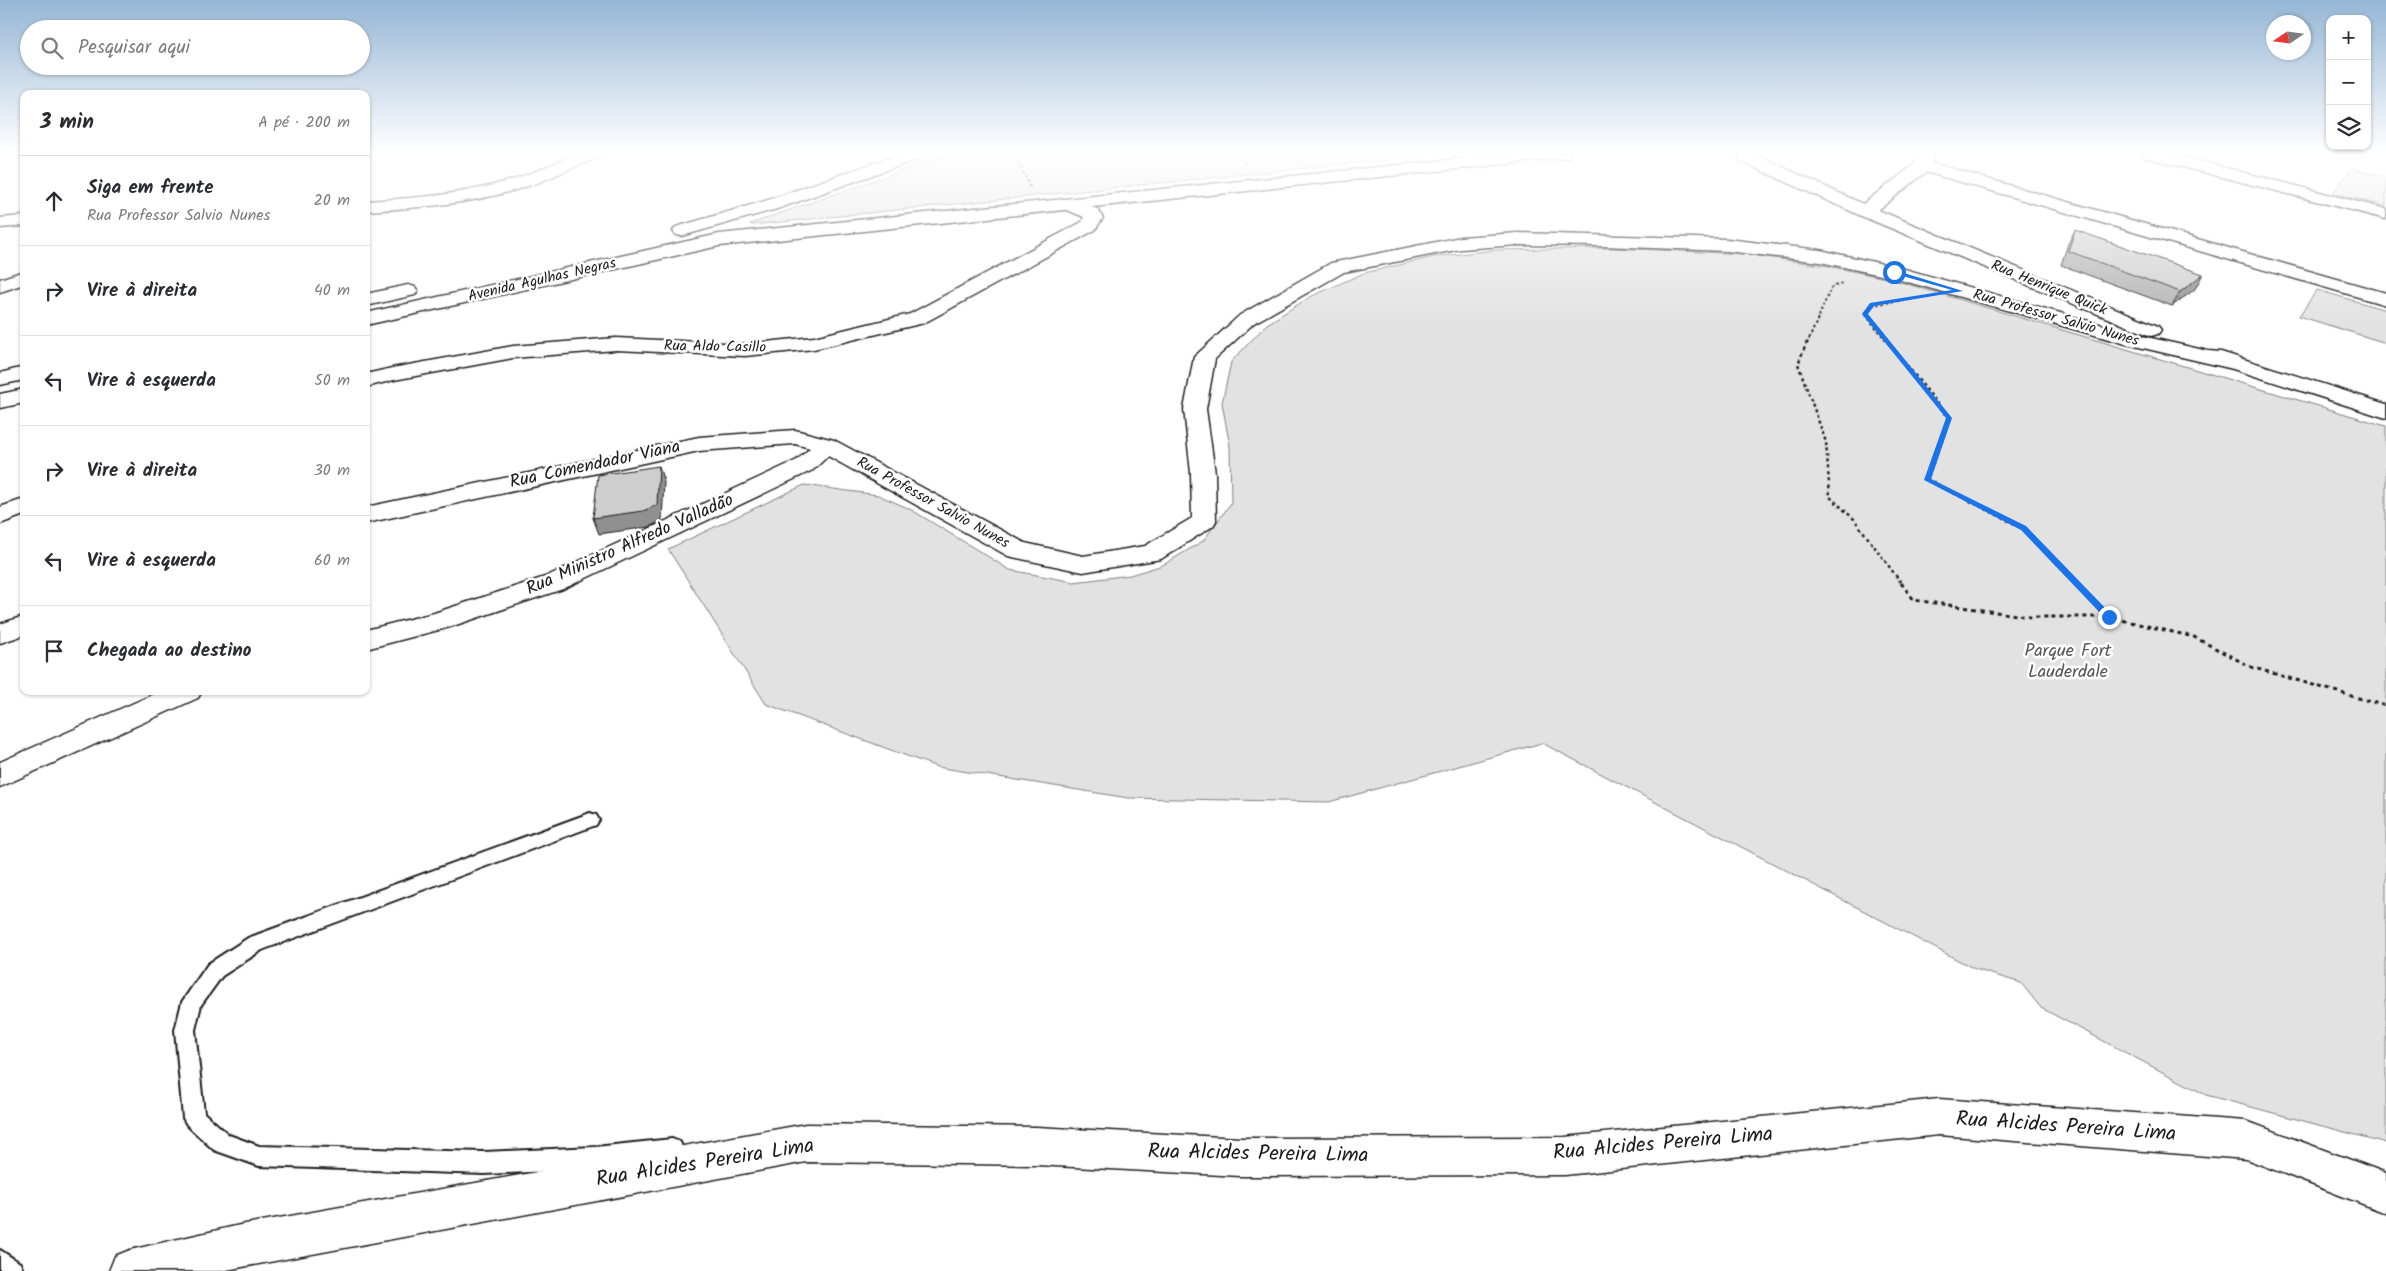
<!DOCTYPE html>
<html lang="pt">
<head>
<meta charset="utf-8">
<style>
  body { margin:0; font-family:Kalam,sans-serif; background:#f2f2f3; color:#2b2b33 }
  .controls { position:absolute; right:15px; top:15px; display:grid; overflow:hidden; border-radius:10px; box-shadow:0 1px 4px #0004 }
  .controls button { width:45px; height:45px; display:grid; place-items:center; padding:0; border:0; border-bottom:1px solid #e1e1e2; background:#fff; color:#2b2b33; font:25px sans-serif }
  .compass { position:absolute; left:2266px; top:15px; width:45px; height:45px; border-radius:50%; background:#fff; box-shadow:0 1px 4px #0004; rotate:257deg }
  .stop { position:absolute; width:15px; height:15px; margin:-11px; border:4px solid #1a73e8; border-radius:50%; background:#fff }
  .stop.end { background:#1a73e8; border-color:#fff; box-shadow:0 1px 5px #0008 }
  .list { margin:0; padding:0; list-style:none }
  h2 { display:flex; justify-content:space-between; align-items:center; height:65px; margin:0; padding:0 20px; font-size:21px }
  h2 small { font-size:16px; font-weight:400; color:#7c7c81 }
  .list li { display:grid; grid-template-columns:32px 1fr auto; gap:15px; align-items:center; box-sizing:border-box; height:90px; padding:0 20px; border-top:1px solid #e1e1e2 }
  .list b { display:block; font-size:19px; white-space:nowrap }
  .list p { margin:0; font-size:16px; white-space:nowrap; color:#7c7c81 }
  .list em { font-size:16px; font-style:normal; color:#7c7c81 }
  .icon { flex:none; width:28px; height:28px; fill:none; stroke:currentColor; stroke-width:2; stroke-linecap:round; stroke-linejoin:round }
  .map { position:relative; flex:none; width:2386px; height:1271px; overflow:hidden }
  .search { position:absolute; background:#fff; box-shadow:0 1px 4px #0004; left:20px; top:20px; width:350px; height:55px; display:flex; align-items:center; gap:12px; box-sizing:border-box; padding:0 18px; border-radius:28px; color:#7c7c81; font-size:19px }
  .panel { position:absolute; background:#fff; box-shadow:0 1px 4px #0004; left:20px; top:90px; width:350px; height:605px; border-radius:10px }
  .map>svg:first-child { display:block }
  .green { fill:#e2e2e2; stroke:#7f7f7f }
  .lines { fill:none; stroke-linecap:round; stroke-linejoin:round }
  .lane-casing { stroke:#1c1c1c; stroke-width:4 }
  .street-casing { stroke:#1c1c1c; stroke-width:3 }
  .secondary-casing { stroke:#1c1c1c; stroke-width:3 }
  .path-far2 { stroke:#1c1c1c; stroke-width:2; stroke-dasharray:2.5 2.5; stroke-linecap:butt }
  .path-far1 { stroke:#1c1c1c; stroke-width:2.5; stroke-dasharray:3 3; stroke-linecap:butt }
  .path { stroke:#1c1c1c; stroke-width:3; stroke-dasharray:4 4; stroke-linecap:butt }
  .lane { fill:#fff; fill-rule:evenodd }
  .street { fill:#fff; fill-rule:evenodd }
  .secondary { fill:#fff; fill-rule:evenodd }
  .wall { fill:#b1b1b1; stroke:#1c1c1c }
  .shaded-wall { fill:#909090; stroke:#1c1c1c }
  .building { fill:#cecece; stroke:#1c1c1c }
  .route { fill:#1a73e8 }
  .labels { text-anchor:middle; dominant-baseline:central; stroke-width:5; stroke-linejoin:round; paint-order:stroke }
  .far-street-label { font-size:15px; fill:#1c1c1c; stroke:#fff }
  .street-label { font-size:18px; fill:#1c1c1c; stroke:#fff }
  .park-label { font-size:18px; fill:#575757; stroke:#fff }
  .near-street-label { font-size:21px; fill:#1c1c1c; stroke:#fff }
</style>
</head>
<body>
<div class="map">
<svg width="2386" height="1271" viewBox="0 0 2386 1271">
  <rect width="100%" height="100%" fill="#fff"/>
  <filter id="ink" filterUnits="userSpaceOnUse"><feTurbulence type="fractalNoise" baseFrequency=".02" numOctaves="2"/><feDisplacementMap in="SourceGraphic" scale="10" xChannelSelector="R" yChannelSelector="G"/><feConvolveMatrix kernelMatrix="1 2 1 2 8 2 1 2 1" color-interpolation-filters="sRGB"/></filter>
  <g filter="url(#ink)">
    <g class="green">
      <path d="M952,153H1410L1423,156L752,225L750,224Z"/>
      <path d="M2352,168L2386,177V206L2333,193Z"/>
      <path d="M1612,248L1744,254L1827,266L1890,279L2386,426V1143L2206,1095L2041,1008L2021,983L1975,969L1542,743L1329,802L1128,798L937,767L766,704L668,549L804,485L878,495L910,509L1010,570L1074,582L1130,575L1163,565L1203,541L1231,503L1230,447L1222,403L1231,362L1267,324L1310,297L1364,273L1434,257L1495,250Z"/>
      <path d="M2317,290L2386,310V343L2299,316Z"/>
    </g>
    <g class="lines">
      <defs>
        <g id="lane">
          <path d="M590,813L596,815L599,820L596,825L262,950L222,976L201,1005L195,1030L204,1113L229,1135L259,1146L484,1152L595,1147L672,1139L680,1142L683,1149L680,1156L672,1159L595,1169L484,1174L259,1166L214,1150L187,1125L183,1118L175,1030L182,1002L208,964L248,938Z"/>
          <path d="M0,1250L20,1263L23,1271H0Z"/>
        </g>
        <g id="street">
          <path d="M579,153H602L600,157C573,166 549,180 522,188C471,204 419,208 366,211V201C414,198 462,195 508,181C533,174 555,162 579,153Z"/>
          <path d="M1454,153H1487L1501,155L1503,159L1501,163L1495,164L1456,157Z"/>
          <path d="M1740,153H1752L1863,204L1915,164L1917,153H1933L1932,163L2386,293V305L1926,172L1878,210L2158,326L2161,330L2158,334L2151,336L1859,215L1740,161L1738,157Z"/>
          <path d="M2142,153H2168L2386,209V219L2144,157Z"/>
          <path d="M1068,199L1097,209L1103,218L1095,230L924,323L814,349L745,356L616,350L513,358L394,380L366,387V374L392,368L513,346L616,338L745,344L814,337L910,314L1082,222L1084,217L1062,208L1059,204L1062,200Z"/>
          <path d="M24,216V226L0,228V218Z"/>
          <path d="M1518,233L1727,239L1820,250L1901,268L2138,335L2208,351L2221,352L2386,404V418L2233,369L2126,344L1890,277L1820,262L1727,251L1603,246L1518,245L1461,249L1344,272L1254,323L1215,359L1206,409L1215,473L1216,521L1213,526L1161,559L1083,572L1008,556L828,456L813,470L563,589L450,627L366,649V630L434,613L545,577L797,460L810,448L795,444L699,451L366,523V507L699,437L795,430L834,440L1025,543L1083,556L1145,546L1192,518L1191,473L1184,409L1194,357L1240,315L1331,263L1461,237Z"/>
          <path d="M24,271V284L0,292V279Z"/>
          <path d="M24,499V515L0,524V507Z"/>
          <path d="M24,616V635L0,643V624Z"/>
          <path d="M161,691H202L198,698L0,787V762Z"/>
          <path d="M1939,1099L2246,1121L2386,1173V1213L2246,1159L1939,1135L1565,1175L1240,1176L1036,1165L806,1162L221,1271H109L115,1256L130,1250L240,1225L806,1124L1036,1127L1240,1138L1565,1137Z"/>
        </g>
        <g id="secondary">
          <path d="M903,153H925L923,157L777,209L682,236L676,235L673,231L676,227L765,201Z"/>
          <path d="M1518,153H1570L1568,157L1562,158L719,246L366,325V313L719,234Z"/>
          <path d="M408,285L415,287L418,291L415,295L366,306V294Z"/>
          <path d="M24,367V380L0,385V373Z"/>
          <path d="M24,389V403L0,408V394Z"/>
        </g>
      </defs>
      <use href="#lane" class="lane-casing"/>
      <use href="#street" class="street-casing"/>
      <use href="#secondary" class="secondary-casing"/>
      <g class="path-far2">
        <path d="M1015,153L1030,187"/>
        <path d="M1240,153L1245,164"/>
        <path d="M1807,344L1831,288L1842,283"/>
        <path d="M1889,344L1865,314L1872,305L1905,300"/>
      </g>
      <g class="path-far1">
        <path d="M1807,342L1798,364L1826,442L1830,497L1854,519L1902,584"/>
        <path d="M1888,342L1949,418L1927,479L2023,528L2077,584"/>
      </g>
      <g class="path">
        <path d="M1901,583L1914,600L2030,617H2109L2194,637L2251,667L2386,706"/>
        <path d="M2075,583L2108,617"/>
      </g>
      <use href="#lane" class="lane"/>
      <use href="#street" class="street"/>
      <use href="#secondary" class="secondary"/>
    </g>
    <path class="wall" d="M2075,230L2195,289L2172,306L2061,265L2068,244Z"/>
    <g class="shaded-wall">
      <path d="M2203,274L2195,289L2172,306L2180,292Z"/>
      <path d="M659,466L664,482L662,520L649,527L599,534L593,518Z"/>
    </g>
    <g class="building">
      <path d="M2075,230L2203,274L2180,292L2068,251Z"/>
      <path d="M659,466L657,505L643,511L593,518L598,475Z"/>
    </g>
  </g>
  <linearGradient id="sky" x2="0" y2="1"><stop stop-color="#95b6d5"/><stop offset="0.46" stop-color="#fff"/><stop offset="1" stop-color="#fff" stop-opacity="0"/></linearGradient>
  <rect width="2386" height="330" fill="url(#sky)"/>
  <path class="route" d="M1894,270L1963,291L1874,306L1868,314L1952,418L1931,479L2026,526L2112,615V619H2106L2021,530L1924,480L1946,418L1862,314L1870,303L1952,290L1892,273Z"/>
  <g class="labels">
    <g class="far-street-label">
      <text transform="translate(542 280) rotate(-13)">Avenida Agulhas Negras</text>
      <text transform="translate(2049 288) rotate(22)">Rua Henrique Quick</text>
      <text transform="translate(2056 318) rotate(16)">Rua Professor Salvio Nunes</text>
      <text transform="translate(715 347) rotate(1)">Rua Aldo Casillo</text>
      <text transform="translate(933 503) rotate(29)">Rua Professor Salvio Nunes</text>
    </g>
    <g class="street-label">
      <text transform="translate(595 465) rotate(-12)">Rua Comendador Viana</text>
      <text transform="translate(630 545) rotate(-24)">Rua Ministro Alfredo Valladão</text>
    </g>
    <g class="park-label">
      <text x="2068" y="651">Parque Fort<tspan x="2068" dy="21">Lauderdale</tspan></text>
    </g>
    <g class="near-street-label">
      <text transform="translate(2066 1127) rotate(4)">Rua Alcides Pereira Lima</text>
      <text transform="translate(1663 1144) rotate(-5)">Rua Alcides Pereira Lima</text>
      <text transform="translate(1258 1154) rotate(1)">Rua Alcides Pereira Lima</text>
      <text transform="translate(705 1163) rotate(-9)">Rua Alcides Pereira Lima</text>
    </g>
  </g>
</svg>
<div class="controls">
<button>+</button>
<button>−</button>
<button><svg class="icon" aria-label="layers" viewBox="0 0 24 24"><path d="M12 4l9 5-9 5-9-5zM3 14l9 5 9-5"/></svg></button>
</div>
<svg class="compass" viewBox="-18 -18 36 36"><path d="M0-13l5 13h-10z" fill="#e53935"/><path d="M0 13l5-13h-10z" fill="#7c7c81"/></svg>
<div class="stop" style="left:1894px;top:272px"></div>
<div class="stop end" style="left:2109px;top:617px"></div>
<div class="search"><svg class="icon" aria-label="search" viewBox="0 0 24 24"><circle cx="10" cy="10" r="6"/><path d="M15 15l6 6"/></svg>Pesquisar aqui</div>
<section class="panel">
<h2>3 min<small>A pé · 200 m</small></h2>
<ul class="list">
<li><svg class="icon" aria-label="ahead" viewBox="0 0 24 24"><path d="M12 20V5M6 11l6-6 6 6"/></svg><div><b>Siga em frente</b><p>Rua Professor Salvio Nunes</p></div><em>20 m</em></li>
<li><svg class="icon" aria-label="right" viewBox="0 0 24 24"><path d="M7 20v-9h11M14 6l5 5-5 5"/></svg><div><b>Vire à direita</b></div><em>40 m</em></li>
<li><svg class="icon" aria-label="left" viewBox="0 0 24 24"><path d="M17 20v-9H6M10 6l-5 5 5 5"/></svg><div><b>Vire à esquerda</b></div><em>50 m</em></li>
<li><svg class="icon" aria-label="right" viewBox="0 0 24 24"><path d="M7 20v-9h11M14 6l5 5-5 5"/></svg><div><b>Vire à direita</b></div><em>30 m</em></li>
<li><svg class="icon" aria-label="left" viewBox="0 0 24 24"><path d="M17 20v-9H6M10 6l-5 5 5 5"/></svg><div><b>Vire à esquerda</b></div><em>60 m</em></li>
<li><svg class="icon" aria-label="arrive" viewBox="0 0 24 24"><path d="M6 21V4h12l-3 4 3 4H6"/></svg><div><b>Chegada ao destino</b></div></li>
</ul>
</section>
</div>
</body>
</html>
